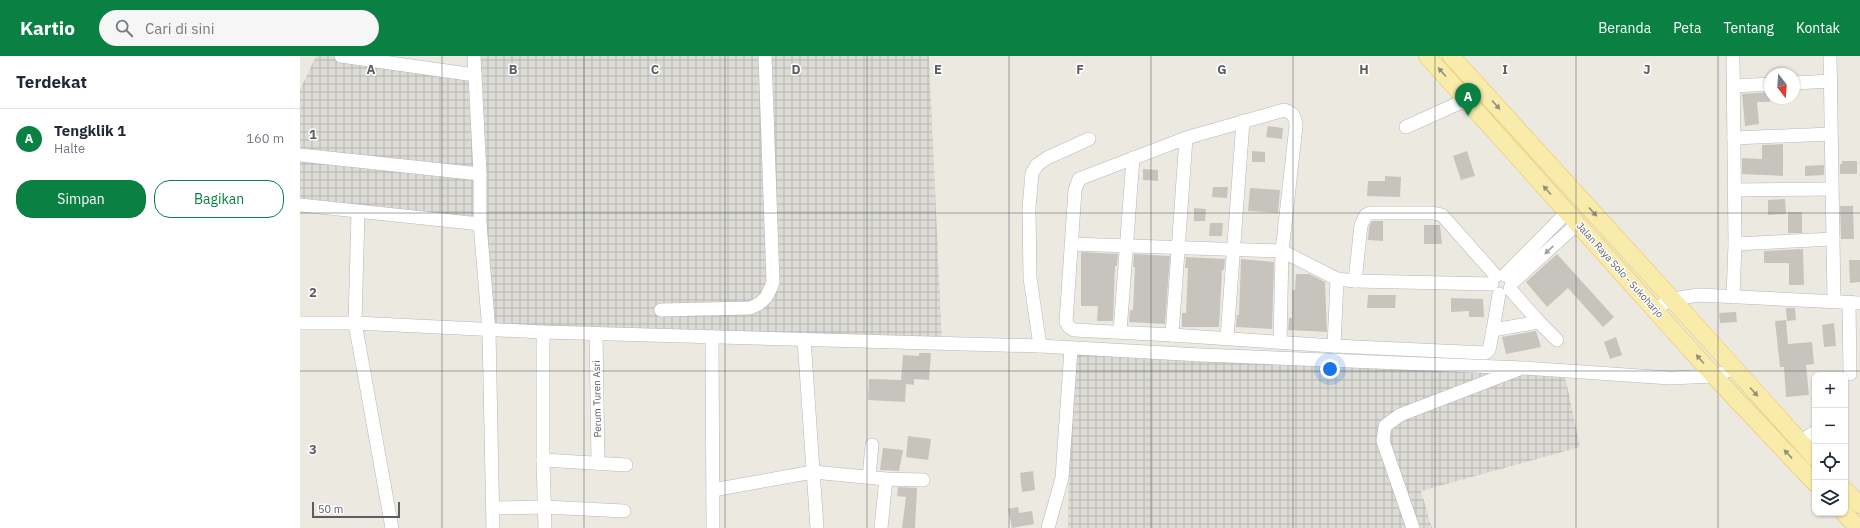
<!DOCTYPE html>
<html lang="id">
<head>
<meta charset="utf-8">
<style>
  body { margin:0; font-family:"IBM Plex Sans",sans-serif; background:#f6f6f7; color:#1f2937 }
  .controls { position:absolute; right:12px; bottom:12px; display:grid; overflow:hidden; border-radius:8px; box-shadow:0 1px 3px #0004 }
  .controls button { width:36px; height:36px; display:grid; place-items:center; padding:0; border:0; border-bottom:1px solid #e0e1e3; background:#fff; color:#1f2937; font:20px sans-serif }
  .compass { position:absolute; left:1464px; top:12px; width:36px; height:36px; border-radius:50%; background:#fff; box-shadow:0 1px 3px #0004; rotate:163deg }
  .scale { position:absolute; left:12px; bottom:10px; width:88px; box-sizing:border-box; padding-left:4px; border:2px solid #5a5d61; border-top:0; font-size:11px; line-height:14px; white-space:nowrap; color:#5a5d61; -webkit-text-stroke:3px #fff; paint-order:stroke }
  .you { position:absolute; left:1030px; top:313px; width:14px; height:14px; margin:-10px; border:3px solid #fff; border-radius:50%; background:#1a73e8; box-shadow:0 0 0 6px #1a73e833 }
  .badge { display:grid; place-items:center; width:26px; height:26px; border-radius:50%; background:#0b8043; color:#fff; font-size:13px; font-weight:700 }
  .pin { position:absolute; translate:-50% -33px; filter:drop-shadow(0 1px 2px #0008) }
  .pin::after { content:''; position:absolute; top:21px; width:14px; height:12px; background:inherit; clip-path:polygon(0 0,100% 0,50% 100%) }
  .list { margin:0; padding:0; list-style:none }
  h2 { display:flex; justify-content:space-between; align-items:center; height:52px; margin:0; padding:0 16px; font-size:17px }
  h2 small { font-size:13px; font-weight:400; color:#747a83 }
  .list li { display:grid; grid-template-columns:26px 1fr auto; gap:12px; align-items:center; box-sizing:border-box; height:60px; padding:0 16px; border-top:1px solid #e0e1e3 }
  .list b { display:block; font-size:15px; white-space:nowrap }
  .list p { margin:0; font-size:13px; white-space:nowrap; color:#747a83 }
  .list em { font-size:13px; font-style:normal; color:#747a83 }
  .actions { display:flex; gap:8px; padding:12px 16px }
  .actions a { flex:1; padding:9px 0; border:1px solid #0b8043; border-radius:16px; text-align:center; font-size:14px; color:#0b8043 }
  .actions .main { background:#0b8043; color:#fff }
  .icon { flex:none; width:22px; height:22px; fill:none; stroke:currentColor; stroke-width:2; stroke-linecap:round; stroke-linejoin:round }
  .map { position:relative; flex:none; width:1560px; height:472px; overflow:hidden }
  header { display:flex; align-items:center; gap:24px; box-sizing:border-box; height:56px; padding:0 20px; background:#0b8043; color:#fff }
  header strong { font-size:19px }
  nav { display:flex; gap:22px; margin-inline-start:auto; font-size:14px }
  .search { width:280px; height:36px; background:#f6f6f7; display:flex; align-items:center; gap:10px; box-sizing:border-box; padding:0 14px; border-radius:22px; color:#747a83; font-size:15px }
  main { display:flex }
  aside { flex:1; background:#fff }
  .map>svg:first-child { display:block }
  .industrial { fill:url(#industrial-grid) }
  .building { fill:#c7c4be }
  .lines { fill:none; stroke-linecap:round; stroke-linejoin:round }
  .minor-casing { stroke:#b4b7bb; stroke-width:14 }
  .major-casing { stroke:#e7c05f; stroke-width:18 }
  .minor { stroke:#fff; stroke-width:13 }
  .major { stroke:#f9eba9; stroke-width:17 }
  .oneway { fill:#928f7a }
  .oneway2 { fill:#9c9ea0 }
  .grid { fill:none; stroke:#5a5d61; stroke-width:1; stroke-opacity:0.55 }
  .labels { text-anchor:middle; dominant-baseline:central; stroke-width:3; stroke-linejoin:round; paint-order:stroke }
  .street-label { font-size:10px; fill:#5a5d61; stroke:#fff }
  .grid-label { font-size:13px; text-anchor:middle; font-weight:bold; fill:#5a5d61; stroke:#fff; stroke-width:3; stroke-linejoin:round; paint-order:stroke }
</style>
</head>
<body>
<header>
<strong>Kartio</strong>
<div class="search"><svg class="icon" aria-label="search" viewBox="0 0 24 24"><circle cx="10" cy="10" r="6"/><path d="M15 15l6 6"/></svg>Cari di sini</div>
<nav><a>Beranda</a><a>Peta</a><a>Tentang</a><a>Kontak</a></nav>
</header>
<main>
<aside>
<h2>Terdekat<small></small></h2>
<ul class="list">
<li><span class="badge">A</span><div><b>Tengklik 1</b><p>Halte</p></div><em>160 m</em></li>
</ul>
<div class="actions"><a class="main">Simpan</a><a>Bagikan</a></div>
</aside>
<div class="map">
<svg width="1560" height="472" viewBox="0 0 1560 472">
  <defs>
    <pattern id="industrial-grid" width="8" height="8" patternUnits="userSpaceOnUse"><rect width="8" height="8" fill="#dddbd6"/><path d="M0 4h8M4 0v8" fill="none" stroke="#b6b5b1"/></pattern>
  </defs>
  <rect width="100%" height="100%" fill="#ece9e1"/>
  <g class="industrial">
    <path d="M16,0H41L174,19V0H629L642,287L189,275L180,168L0,148V34Z"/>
    <path d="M771,293L1264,315L1280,391L1121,435L1132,472H768Z"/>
  </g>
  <g class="building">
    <path d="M1470,36V46H1457L1459,68L1445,70L1442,38Z"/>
    <path d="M968,70L983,72L982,83L966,81Z"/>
    <path d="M1483,88V120L1442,118V102L1462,103V89Z"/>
    <path d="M952,95L965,96V106H952Z"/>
    <path d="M1167,95L1175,120L1161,124L1153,100Z"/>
    <path d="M1542,105H1557V118H1540V108H1542Z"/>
    <path d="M1524,109V119L1505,120V110Z"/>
    <path d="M843,113L858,114V125L843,124Z"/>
    <path d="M1085,120L1101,121L1100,141L1067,140L1068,125H1085Z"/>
    <path d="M913,131H928L927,142L912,141Z"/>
    <path d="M950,132L980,134L978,157L948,155Z"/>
    <path d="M1485,143L1486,158L1468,159V144Z"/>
    <path d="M1540,150H1553L1554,183H1541Z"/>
    <path d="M894,152L906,153L905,165H894Z"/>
    <rect x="1488" y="156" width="14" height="21"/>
    <path d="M1072,165H1083V185L1068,184L1069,171Z"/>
    <path d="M910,167H923L922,180H909Z"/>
    <path d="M1124,169H1140L1142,188H1124Z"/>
    <path d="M1503,193L1504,229H1489V208L1488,207H1464V195Z"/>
    <path d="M781,196L818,198L817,210H815L813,265H797L798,250H781Z"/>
    <path d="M834,198L870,200L865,268L829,266L830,254H833L835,211H833Z"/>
    <path d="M1257,198L1314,261L1303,271L1268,232L1247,251L1226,226Z"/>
    <path d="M886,201L925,203L924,214H922L919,271H882V257H886L888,212H885Z"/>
    <path d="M941,203L974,206L972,273L936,271L937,259H939Z"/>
    <path d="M1549,204H1560V226L1550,227Z"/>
    <path d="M996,218H1009L1025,226L1027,276L988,274L989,262H992V234H995Z"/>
    <path d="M1068,239H1096L1095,252H1067Z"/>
    <path d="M1151,242L1183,243L1184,261H1169V255L1151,256Z"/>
    <path d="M1486,252H1495L1496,264L1487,265Z"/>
    <path d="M1436,256L1437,266L1420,267L1419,257Z"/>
    <path d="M1486,264L1488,288L1512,286L1514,308L1506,309L1509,339L1486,341L1484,311H1480L1475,265Z"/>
    <path d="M1534,267L1536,290L1524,291L1522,269Z"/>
    <path d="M1236,275L1241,291L1206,298L1202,281Z"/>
    <path d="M1316,281L1322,299L1310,303L1304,286Z"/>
    <path d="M619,297H631L629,324L614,323V329L606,328L605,346L568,344L569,323L601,324L603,299L619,300Z"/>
    <path d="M608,380L631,383L628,404L606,401Z"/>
    <path d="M583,392L603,394L599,415L580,414Z"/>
    <path d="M733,415L735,434L722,436L720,417Z"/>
    <path d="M598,431L617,432L615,472H602L606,441L597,440Z"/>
    <path d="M718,451L719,457L732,455L734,468L712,472L708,453Z"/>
  </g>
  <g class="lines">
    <defs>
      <g id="minor">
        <path d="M41,0L175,19"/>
        <path d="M174,0L180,118V168L189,275L193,472"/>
        <path d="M1530,0L1534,245"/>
        <path d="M1494,27L1531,25"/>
        <path d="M1434,30L1470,28"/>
        <path d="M1106,71L1166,44"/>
        <path d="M886,82L872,279L774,274L769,271L766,266L775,134L779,123L886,82L984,54C994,57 995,61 996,70L982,195L980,286"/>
        <path d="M1434,82L1531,78"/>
        <path d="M0,99L180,118"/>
        <path d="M1434,134L1532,133"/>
        <path d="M0,149L180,168"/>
        <path d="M58,156L55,267L92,472"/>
        <path d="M771,188L982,195L1037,223L1055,225L1192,228"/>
        <path d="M1435,188L1533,183"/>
        <path d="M1205,219L1267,156"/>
        <path d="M1055,225L1061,169L1066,159L1070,157H1133L1142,159L1196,220"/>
        <path d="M1211,228L1278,167"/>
        <path d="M1210,233L1239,266L1257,284"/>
        <path d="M1199,238L1193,274L1239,266"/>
        <path d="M1433,241L1435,188L1433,0"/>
        <path d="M1549,246L1550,318"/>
        <path d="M1355,253L1372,243L1399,239L1560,247"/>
        <path d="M361,254L450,252C465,246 468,240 473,226L465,0"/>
        <path d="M0,267H55L243,276L740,290L901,299L1223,312L1370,322L1414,320L1433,313"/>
        <path d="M243,276V404L245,472"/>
        <path d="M820,276L833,102"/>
        <path d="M296,278L298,407"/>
        <path d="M872,279L1034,290L1185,297L1189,294L1193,274"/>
        <path d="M412,281L413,472"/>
        <path d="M927,282L943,65"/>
        <path d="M504,283L517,472"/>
        <path d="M740,290L730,222L729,152L732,117L737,109L747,102L789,83"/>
        <path d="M1034,290L1037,223"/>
        <path d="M1499,386L1515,376"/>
        <path d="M243,404L326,409"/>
        <path d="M569,421L572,389"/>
        <path d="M413,434L513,416L586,423L623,424"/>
        <path d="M193,452L245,451L324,455"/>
        <path d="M581,472L586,423"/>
        <path d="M748,472L762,422L771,293"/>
        <path d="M1113,472L1083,385L1085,370L1100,359L1217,314"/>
      </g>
      <g id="major">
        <path d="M1127,0L1414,320L1515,427"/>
        <path d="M1151,0L1372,243L1515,402"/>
        <path d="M1545,434L1560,449"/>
        <path d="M1544,457L1558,472"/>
      </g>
    </defs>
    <use href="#minor" class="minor-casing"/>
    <use href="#major" class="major-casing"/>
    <use href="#minor" class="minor"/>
    <use href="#major" class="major"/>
  </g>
  <defs><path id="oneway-solid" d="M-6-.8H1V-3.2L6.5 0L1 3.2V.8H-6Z"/></defs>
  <g class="oneway">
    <use href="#oneway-solid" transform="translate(1142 16) rotate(-131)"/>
    <use href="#oneway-solid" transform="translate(1196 49) rotate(48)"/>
    <use href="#oneway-solid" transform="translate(1247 134) rotate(-132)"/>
    <use href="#oneway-solid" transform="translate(1293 156) rotate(48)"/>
    <use href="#oneway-solid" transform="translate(1400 303) rotate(-131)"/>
    <use href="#oneway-solid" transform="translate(1454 336) rotate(48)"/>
    <use href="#oneway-solid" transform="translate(1488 398) rotate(-133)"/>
  </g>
  <use class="oneway2" href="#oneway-solid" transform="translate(1249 194) rotate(137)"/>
  <path class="grid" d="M142,0V472M284,0V472M425,0V472M567,0V472M709,0V472M851,0V472M993,0V472M1135,0V472M1276,0V472M1418,0V472M0,157H1560M0,315H1560"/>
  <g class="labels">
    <g class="street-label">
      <text transform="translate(1320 214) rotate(48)">Jalan Raya Solo - Sukoharjo</text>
      <text transform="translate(297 343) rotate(-91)">Perum Turen Asri</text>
    </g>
  </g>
  <g class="grid-label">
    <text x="71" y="18">A</text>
    <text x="213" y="18">B</text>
    <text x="355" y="18">C</text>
    <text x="496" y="18">D</text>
    <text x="638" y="18">E</text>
    <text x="780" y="18">F</text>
    <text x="922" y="18">G</text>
    <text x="1064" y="18">H</text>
    <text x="1205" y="18">I</text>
    <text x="1347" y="18">J</text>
    <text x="13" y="83">1</text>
    <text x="13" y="241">2</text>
    <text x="13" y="398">3</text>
  </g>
</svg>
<div class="controls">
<button>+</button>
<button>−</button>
<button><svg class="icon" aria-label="locate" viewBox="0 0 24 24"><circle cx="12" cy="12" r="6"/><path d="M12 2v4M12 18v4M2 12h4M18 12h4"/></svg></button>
<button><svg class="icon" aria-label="layers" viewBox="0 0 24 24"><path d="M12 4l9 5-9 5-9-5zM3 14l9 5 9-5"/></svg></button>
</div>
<svg class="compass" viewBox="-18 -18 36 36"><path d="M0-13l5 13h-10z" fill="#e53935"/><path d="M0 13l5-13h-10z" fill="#747a83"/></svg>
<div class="scale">50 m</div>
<div class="you"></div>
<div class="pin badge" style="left:1168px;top:60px">A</div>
</div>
</main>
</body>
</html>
